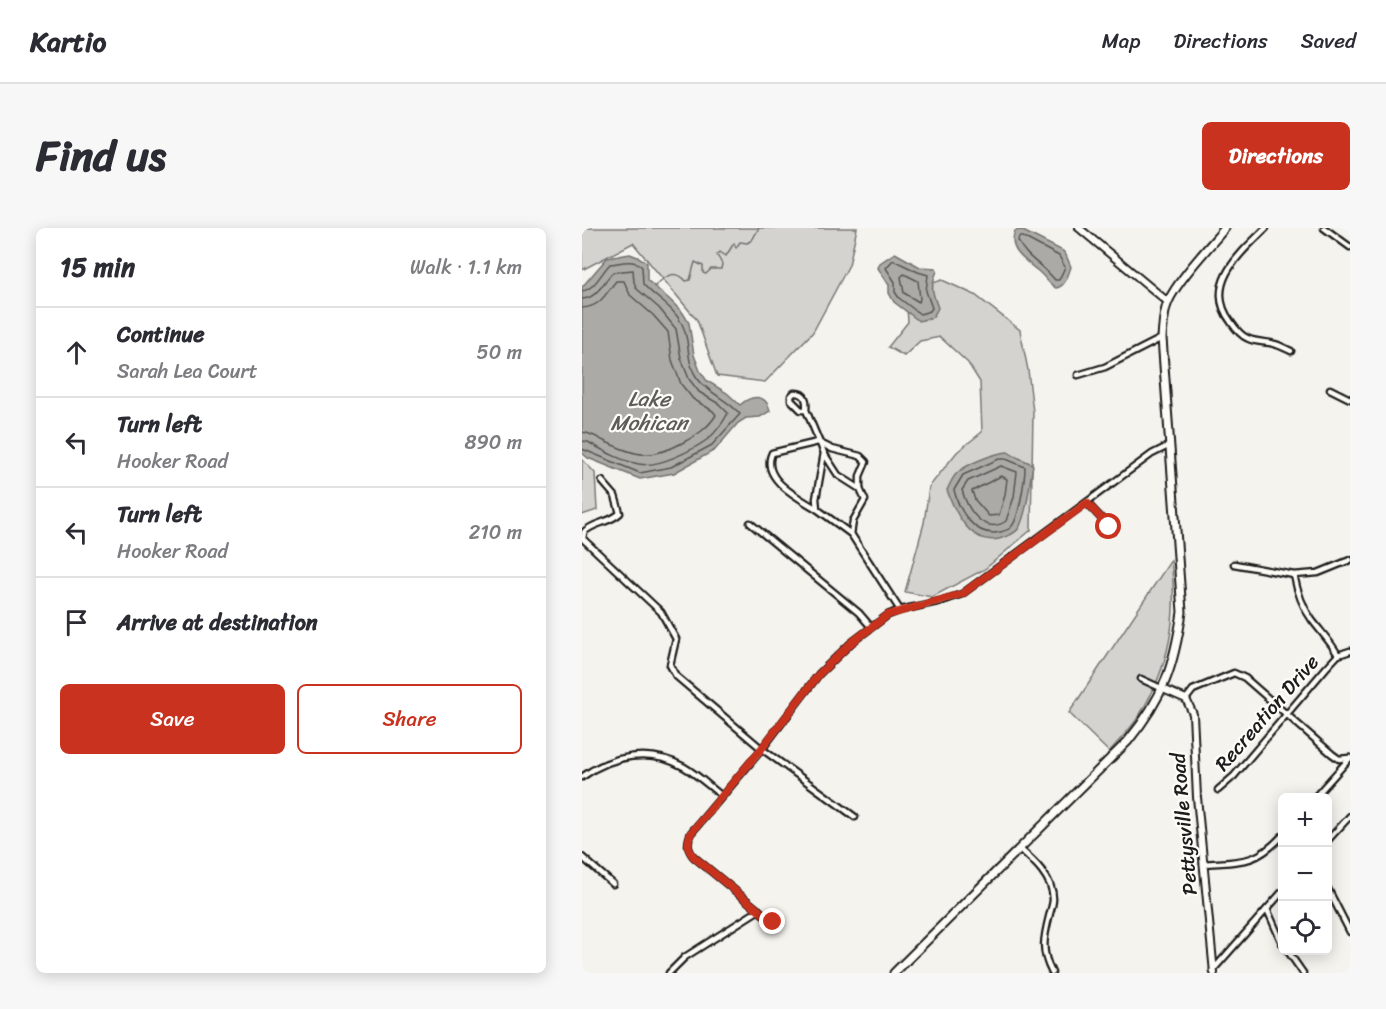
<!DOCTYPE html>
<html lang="en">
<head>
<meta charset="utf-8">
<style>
  body { margin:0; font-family:Sriracha,sans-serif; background:#f7f7f7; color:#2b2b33 }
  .controls { position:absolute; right:18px; bottom:18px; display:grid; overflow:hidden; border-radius:9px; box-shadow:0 3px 15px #0003 }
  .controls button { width:54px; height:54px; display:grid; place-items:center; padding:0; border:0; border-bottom:2px solid #e1e1e2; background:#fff; color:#2b2b33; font:30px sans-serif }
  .stop { position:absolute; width:18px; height:18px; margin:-14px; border:4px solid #c8321e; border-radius:50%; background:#fff }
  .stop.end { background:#c8321e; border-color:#fff; box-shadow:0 2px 6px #0008 }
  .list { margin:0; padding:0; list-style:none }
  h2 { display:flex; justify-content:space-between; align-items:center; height:78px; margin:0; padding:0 24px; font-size:26px }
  h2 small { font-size:20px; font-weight:400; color:#7c7c81 }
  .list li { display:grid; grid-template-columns:39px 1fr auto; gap:18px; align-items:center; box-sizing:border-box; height:90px; padding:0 24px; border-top:2px solid #e1e1e2 }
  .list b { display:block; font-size:22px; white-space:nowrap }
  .list p { margin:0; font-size:20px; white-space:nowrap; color:#7c7c81 }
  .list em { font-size:20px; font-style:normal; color:#7c7c81 }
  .actions { display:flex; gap:12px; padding:18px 24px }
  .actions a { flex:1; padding:14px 0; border:2px solid #c8321e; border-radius:9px; text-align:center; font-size:21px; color:#c8321e }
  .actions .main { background:#c8321e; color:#fff }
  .icon { flex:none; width:33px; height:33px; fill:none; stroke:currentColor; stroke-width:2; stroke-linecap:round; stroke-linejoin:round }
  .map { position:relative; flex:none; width:768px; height:745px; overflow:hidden; border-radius:9px }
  header { display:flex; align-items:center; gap:36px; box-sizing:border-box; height:84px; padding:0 30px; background:#fff; border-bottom:2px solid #e1e1e2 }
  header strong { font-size:28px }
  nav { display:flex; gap:33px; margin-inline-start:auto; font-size:21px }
  .intro { display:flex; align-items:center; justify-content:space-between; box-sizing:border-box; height:144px; padding:0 36px }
  h1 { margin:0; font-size:42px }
  .button { padding:15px 27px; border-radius:9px; background:#c8321e; color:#fff; font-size:21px; font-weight:700 }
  main { display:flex; gap:36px; padding:0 36px }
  aside { flex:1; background:#fff; border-radius:9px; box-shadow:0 3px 15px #0003 }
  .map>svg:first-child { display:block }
  .green { fill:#d4d3cf; stroke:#787876; stroke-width:1.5 }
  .water { fill:#abaaa6; stroke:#72716f; stroke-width:1.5 }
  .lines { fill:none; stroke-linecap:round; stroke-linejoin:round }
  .shore { stroke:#555553; stroke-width:1.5 }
  .stream { stroke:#72716f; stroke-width:1.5 }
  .street-casing { stroke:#1c1c1c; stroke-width:9 }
  .secondary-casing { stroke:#1c1c1c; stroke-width:10 }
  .primary-casing { stroke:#1c1c1c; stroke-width:11 }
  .street { stroke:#fdfcf7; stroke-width:4.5 }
  .secondary { stroke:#fdfcf7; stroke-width:6 }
  .primary { stroke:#fdfcf7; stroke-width:7 }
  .route { stroke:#c8321e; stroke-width:8 }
  .labels { text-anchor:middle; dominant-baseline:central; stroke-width:4.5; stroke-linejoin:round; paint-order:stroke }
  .street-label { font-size:20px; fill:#1c1c1c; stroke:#fdfcf7 }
  .water-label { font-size:21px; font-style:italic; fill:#5c5c5a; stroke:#fdfcf7 }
</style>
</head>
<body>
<header>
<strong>Kartio</strong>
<nav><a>Map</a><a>Directions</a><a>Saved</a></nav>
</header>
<div class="intro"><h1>Find us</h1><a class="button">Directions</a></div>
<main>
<aside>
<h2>15 min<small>Walk · 1.1 km</small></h2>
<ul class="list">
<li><svg class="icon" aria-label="ahead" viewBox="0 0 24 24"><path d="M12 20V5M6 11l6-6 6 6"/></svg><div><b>Continue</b><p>Sarah Lea Court</p></div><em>50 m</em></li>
<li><svg class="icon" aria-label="left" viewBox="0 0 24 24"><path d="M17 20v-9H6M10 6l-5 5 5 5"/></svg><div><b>Turn left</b><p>Hooker Road</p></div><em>890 m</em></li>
<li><svg class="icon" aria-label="left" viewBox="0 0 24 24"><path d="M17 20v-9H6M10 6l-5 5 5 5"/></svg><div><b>Turn left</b><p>Hooker Road</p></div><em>210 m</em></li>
<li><svg class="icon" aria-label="arrive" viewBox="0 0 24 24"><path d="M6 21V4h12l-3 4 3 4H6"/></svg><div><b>Arrive at destination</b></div></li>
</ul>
<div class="actions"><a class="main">Save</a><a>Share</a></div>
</aside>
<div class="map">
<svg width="768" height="745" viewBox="0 0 768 745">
  <rect width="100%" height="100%" fill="#f4f3ee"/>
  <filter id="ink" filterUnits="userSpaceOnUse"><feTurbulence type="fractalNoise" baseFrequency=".0167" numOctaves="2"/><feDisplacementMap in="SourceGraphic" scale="12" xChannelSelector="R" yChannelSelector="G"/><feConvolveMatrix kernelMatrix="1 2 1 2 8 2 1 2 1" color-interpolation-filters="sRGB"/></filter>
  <g filter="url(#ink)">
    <g class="green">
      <path d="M0,0H275L267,37L231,104L183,154L135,148L115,92L51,15L0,42Z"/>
      <path d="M360,52L393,67L438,102L446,142L451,184L449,302L403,341L350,369L323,364L342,295L347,259L375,224L400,204L398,154L386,135L358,109L338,113L322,128L306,119L326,94L324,64Z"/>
      <path d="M0,231L13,245L15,282L0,287Z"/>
      <path d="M589,332C596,390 588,438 557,488C549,501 537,512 527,524L487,485Z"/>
    </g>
    <g class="water">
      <path d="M439,2L481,23L484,27L489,39C486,47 484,58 474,60C467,56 462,48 456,43C443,32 425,22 433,3Z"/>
      <path d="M313,25L338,39L354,40L355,43C348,60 350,63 356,80L351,89L337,93L312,74L307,65V57L296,40L298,35Z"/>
      <path d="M48,26L58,30L65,35V52L87,71L101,85L107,95L112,127L118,143L125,153L145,165L158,177C169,167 184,165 188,183L178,189L164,190L156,195L133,222L92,245L58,251L6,230L0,225V59L25,30Z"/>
      <path d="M426,224C434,230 442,231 451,237C447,257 446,281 437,300C433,306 424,309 417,311C388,317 373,285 365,262C368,256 370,250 375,245C385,236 412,225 426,224Z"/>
    </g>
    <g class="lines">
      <g class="shore">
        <path d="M441,9L477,28L483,39L477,52H473C461,37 445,31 436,13L437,9Z"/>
        <path d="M311,32L336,44L346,47L344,63L350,80L348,83L338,86L317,70L313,64V54L304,40Z"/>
        <path d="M322,46L336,53L338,71L337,74L322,65L319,49Z"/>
        <path d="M0,63C13,61 19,45 28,36C39,35 51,30 60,39L61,56C73,70 92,79 100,96C109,113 103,133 115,150C126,165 146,172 158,186L130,217L89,239L58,245L0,221"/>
        <path d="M0,71C16,70 21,54 31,44L51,42L52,54L55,61L77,80L94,101L99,130L107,151L117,164L137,176L146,185C141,195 134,204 126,211C111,222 76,240 57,236C39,233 22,223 6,214L0,213"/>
        <path d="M0,80C19,79 24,65 34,53H42L48,67L71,87L86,104L90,132L99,156L111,171L131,183L134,187C126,200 115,207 102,214C69,232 55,229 22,213C14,209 9,205 0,204"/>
        <path d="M417,231H424L443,239C443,251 437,290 430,298C428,302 422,303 418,304C393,310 377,283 372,262L381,247Z"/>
        <path d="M419,238L435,244L432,269L424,293C402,308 385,281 380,262L386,253Z"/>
        <path d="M419,248L425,251L423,267L417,287L407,288L393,272L390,263Z"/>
      </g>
      <path class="stream" d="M72,59C82,49 93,40 104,53L108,52L113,34L121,38V45L124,46L129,41H139L140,36L135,27L138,24L144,28L152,15L154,20L158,14L165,15L170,12L177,0"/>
      <defs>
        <g id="street">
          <path d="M684,0C660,24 620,56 649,94C653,100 658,107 665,110C674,115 683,113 692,116C698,117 704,121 709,123"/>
          <path d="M742,0L768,19"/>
          <path d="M496,147L523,139L580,110"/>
          <path d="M748,161L768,171"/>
          <path d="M224,182C225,173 224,164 212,165L209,168V172L219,182H224L242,225L234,271L235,281L269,306L318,382"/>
          <path d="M243,227L256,247L278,261L283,272L271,293L269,306"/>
          <path d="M20,253L33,268L38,285C28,295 12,294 2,304L1,311L79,384L94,411L88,437L94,448L180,521L273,589"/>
          <path d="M505,275L531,303"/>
          <path d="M235,281C217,270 178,251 190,225L236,214L250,221L278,228L284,234L278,248V261"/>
          <path d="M168,295L277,385L289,399"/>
          <path d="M652,336L712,347L736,345L768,332"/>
          <path d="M712,347C715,363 720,378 730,392C739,404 749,414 756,427"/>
          <path d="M559,451L581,461"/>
          <path d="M604,471L611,462L652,445L663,450L750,526L757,531L767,530"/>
          <path d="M0,549C30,527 69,520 102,539C116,547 128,559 140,568"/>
          <path d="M636,562L652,548L744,440L756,427L768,423"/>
          <path d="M732,570L768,530"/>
          <path d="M746,612L768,588"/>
          <path d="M438,621C452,633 471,650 471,671C471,676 469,681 468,685C462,709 458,722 470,745"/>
          <path d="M0,629L31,656"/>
          <path d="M621,636C659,633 673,637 700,608"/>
          <path d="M746,661L768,704"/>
          <path d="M685,681L700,715"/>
          <path d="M191,694L112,629C105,621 105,615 109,605L180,521L237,446L269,415L306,387L318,382L360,373L380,366L570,226L588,217"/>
          <path d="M705,722L721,745"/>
          <path d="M631,742L700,664"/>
          <path d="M87,745L103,729L177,682"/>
        </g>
        <g id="secondary">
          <path d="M497,0L586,74"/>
          <path d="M581,461L604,471L611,486L615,569L632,745"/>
        </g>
        <path id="primary" d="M312,745L546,513C582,469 592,438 600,384L580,110C581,99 581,85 586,74C595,53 627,19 643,0"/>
      </defs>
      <use href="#street" class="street-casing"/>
      <use href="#secondary" class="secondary-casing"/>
      <use href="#primary" class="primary-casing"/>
      <use href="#street" class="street"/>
      <use href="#secondary" class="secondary"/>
      <use href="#primary" class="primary"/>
    </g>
  </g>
  <g class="lines" filter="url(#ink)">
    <path class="route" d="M191,694L112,629C105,621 105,615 109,605L180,520L237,446L269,415L306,387L380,366L505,275L527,299"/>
  </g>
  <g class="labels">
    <g class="street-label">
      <text transform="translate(685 485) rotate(-49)">Recreation Drive</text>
      <text transform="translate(602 596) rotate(-95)">Pettysville Road</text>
    </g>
    <g class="water-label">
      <text x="67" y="171">Lake<tspan x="67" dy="24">Mohican</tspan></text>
    </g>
  </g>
</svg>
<div class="controls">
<button>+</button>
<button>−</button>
<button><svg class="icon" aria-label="locate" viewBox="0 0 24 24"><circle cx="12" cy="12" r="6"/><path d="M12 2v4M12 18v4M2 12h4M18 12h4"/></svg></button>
</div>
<div class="stop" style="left:527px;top:299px"></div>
<div class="stop end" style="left:191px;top:694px"></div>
</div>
</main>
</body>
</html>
